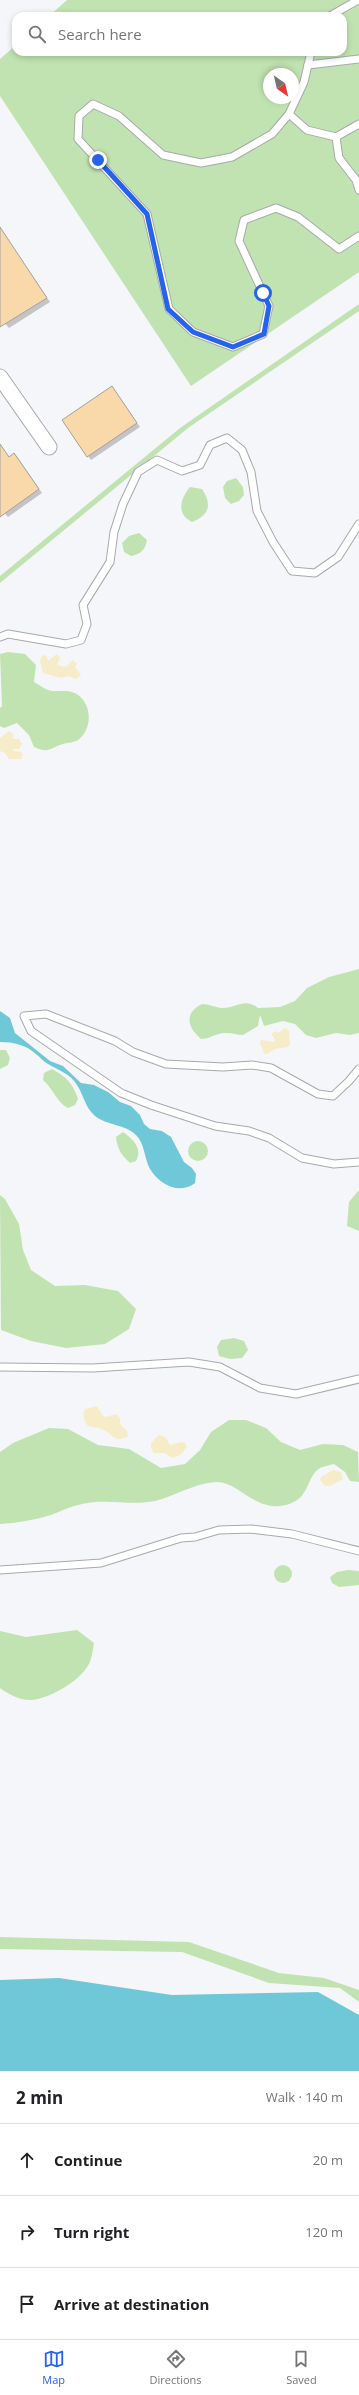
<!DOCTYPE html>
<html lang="en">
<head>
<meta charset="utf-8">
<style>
  body { margin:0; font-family:"Open Sans",sans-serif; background:#f6f6f6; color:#202124 }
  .compass { position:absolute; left:263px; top:68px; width:36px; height:36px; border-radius:50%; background:#fff; box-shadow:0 2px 6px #0003; rotate:146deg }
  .stop { position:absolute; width:12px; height:12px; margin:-9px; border:3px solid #2563eb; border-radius:50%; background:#fff }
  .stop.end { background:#2563eb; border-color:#fff; box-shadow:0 1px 4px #0008 }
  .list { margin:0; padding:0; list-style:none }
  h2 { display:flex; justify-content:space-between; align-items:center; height:52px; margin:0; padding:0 16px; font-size:17px }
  h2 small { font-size:13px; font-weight:400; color:#757577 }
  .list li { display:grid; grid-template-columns:26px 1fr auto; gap:12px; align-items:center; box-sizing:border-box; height:72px; padding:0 16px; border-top:1px solid #e0e0e0 }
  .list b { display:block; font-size:15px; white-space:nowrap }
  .list em { font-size:13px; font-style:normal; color:#757577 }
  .icon { flex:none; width:22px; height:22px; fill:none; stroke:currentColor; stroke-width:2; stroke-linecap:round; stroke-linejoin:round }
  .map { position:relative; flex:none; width:359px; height:2071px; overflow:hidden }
  .search { position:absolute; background:#fff; box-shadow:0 2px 6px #0003; left:12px; right:12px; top:12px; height:44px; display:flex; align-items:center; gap:10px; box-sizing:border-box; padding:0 14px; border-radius:12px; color:#757577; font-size:15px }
  .sheet { height:268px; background:#fff }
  nav { display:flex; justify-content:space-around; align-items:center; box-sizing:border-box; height:56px; border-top:1px solid #e0e0e0; background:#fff; font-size:11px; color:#757577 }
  nav a { display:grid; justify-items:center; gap:2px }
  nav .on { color:#2563eb }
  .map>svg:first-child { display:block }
  .green { fill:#c1e3b1; fill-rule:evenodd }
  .sand { fill:#f6ecc7 }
  .water { fill:#6fc8d8 }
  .shadow { fill:#0003 }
  .building { fill:#f9d9aa; stroke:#a3a19e }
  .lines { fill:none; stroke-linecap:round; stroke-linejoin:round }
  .lane-casing { stroke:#a8a9ac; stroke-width:9 }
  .street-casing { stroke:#a8a9ac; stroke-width:17 }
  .lane { stroke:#fff; stroke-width:7 }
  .street { stroke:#fff; stroke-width:15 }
  .route { stroke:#2563eb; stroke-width:5 }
</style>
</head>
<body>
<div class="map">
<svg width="359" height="2071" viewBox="0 0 359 2071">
  <rect width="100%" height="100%" fill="#f5f6f9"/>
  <g class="green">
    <path d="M67,0H359V272L191,386L0,96V59L16,45V52H343V16H49ZM269,74H293V98H269Z"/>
    <path d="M359,304V311L188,428L0,583V576L180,428Z"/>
    <path d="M236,478L243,487L244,495L239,501L231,504L225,498L223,487L227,481Z"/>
    <path d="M190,487L202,489C212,504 210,515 192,522C176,514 180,499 190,487Z"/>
    <path d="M139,533L147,540C145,550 141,554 131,556L124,552L122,543L129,536Z"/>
    <path d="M8,652L25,654L36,665L34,682C38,684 43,688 48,690C57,693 69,688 78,695C93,706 92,730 78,740C74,743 68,742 63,744C49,748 50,754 34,747L29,735L17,723L4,728L0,726V708L2,706L0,654Z"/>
    <path d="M359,969V1033L350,1035L336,1033L316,1038L306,1035L295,1024L283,1021L264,1026L260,1015L258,1026L243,1035C238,1035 232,1033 227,1033C217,1032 210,1039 201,1039C187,1027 184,1013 202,1004C208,1004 215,1007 221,1008C236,1009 244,997 258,1008L280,1007L295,1001L307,988L329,977Z"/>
    <path d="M0,1050H6L10,1058L8,1065L0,1069Z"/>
    <path d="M52,1069C66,1077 73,1083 78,1099L75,1105L68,1108C56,1102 53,1088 43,1080L44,1073Z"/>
    <path d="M123,1132C133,1139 143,1149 136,1161L130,1163C121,1155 117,1148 116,1137Z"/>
    <circle cx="198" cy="1151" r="10"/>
    <path d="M359,1190V1231L347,1226L349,1202Z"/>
    <path d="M0,1195L5,1199L19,1224L23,1250L31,1270L55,1286L85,1285L118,1291L136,1309L129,1329L105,1344L66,1348L31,1341L1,1330Z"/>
    <path d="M234,1338L244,1341L248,1350L242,1358L230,1359L219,1356L217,1347L221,1340Z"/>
    <path d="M229,1420H246L266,1428L281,1442L300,1450L323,1444L343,1445L358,1452L359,1482L350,1481L345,1472L334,1464C330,1465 324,1466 320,1468C304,1478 312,1502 280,1506C253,1509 237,1481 216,1482C194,1483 176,1496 155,1501C131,1506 106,1498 82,1504C72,1506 61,1511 51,1515C34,1520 17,1523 0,1524V1452L13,1443L49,1428L68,1429L98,1445L129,1449L161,1468L185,1464L200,1450L211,1432Z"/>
    <circle cx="283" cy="1574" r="9"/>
    <path d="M348,1570L359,1571V1585L339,1587L332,1583L330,1577L337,1572Z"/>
    <path d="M77,1630L94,1643C93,1649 92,1656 90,1662C82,1680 51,1698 32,1700C21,1701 8,1694 0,1688V1631L26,1637Z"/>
    <path d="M0,1937L189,1942L279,1973L324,1978L359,1990V2002L340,1988L269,1983L182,1952L0,1949Z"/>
  </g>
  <g class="sand">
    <path d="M57,654L60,658L57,665L66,667L73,660L77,664L75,667L81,675L76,679L68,676L61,678L43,673L40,661L42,656L46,655L48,661Z"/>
    <path d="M9,731L13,734V739H19L22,744L19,749H14L13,751L21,752L23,755L21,759H9L5,753L0,751V738Z"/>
    <path d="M285,1028L289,1031L290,1044L288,1047L275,1049L267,1054L264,1053L260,1043L261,1040L274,1042L275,1039L271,1034L276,1031L278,1033Z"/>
    <path d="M97,1406L102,1415L106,1417L116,1414L120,1418V1424L127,1431L128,1436C114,1444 113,1434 102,1429C97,1427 91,1428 86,1424L83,1414L85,1409Z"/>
    <path d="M159,1435L165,1437L170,1445L181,1442L185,1443L187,1447L180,1455L172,1458L165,1453H154L151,1448V1443Z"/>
    <path d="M333,1470L341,1472L343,1479L330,1486H325L320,1480L321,1477Z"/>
  </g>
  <g class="water">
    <path d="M0,1011L10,1018L15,1033L50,1061L63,1066L81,1083L94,1085L108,1092L120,1102L131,1106L140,1115L144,1124L150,1129L162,1131L171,1137L184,1162L192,1168L196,1174L195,1183C179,1195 160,1185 150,1169C144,1158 145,1144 136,1135C125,1124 108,1126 95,1116C85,1107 84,1096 77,1085C71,1074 58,1070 48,1064C44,1062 40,1057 36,1054C26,1045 14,1042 0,1042Z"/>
    <path d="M59,1978L172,1995L318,1992L359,2015V2071H0V1980Z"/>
  </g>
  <g class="shadow">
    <path d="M5,236L50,302L9,328L0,318V239Z"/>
    <path d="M112,387L140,427L91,460L88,456Z"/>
    <path d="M0,444L9,458L14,454L18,458L42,493L8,517L0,508Z"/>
  </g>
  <g class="building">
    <path d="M0,227L47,298L0,327Z"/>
    <path d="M112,386L137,423L87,457L62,420Z"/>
    <path d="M0,444L9,457L14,453L39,489L0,517Z"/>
  </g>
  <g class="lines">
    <defs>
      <g id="lane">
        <path d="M330,16L358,0"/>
        <path d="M311,52L304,82L289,114L307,130L336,137L359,124"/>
        <path d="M308,65L359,59"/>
        <path d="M289,114L272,134L232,157L201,163L163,155L119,116L93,104L79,116L78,139L147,214L169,309L193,332L233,347L263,334L269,306L239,241L244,220L276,208L298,217L339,249L359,236"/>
        <path d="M336,137L339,158L356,180L359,190"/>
        <path d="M0,637L8,634L66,644L81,640L87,624L83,605L110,562L114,532L123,504L138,472L157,460L182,471L200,465L210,445L227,438L242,450L251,472L257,511L273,542L292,571L315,573L338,557L359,524"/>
        <path d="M359,1069L349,1081L333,1096L318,1094L271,1068L252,1065L223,1067L166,1064L133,1052L115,1041L46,1014L24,1016L31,1031L121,1093L151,1105L215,1126L249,1131L269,1138L302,1158L334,1164L359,1162"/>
        <path d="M0,1367L93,1368L189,1362L220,1367L260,1388L296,1394L359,1379"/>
        <path d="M0,1570L101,1563L181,1538L195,1537L219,1530L251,1529L292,1534L359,1551"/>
      </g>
      <path id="street" d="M0,377L49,447"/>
    </defs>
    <use href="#lane" class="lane-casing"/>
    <use href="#street" class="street-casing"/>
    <use href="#lane" class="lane"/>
    <use href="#street" class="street"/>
  </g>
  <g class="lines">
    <path class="route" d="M98,160L147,214L168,309L193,332L233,347L264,334L269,306L263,293"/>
  </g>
</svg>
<svg class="compass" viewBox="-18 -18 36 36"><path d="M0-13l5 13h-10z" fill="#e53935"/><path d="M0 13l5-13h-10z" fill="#757577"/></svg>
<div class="stop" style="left:263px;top:293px"></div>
<div class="stop end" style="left:98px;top:160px"></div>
<div class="search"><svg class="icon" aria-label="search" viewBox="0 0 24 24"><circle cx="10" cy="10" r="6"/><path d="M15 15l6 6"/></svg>Search here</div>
</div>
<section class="sheet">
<h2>2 min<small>Walk · 140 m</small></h2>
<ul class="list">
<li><svg class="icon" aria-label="ahead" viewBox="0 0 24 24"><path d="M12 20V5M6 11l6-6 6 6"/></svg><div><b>Continue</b></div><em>20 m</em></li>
<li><svg class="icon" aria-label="right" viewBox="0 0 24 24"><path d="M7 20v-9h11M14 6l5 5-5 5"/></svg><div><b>Turn right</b></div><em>120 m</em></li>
<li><svg class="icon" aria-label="arrive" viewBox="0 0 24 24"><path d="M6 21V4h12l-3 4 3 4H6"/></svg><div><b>Arrive at destination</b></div></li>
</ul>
</section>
<nav>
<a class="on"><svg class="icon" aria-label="map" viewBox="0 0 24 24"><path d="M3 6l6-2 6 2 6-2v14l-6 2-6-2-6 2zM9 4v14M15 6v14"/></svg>Map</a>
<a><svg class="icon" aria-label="directions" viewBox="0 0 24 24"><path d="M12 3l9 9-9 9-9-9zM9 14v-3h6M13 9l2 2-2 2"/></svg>Directions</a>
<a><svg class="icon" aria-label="saved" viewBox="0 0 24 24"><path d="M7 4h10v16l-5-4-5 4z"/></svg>Saved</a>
</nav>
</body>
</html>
